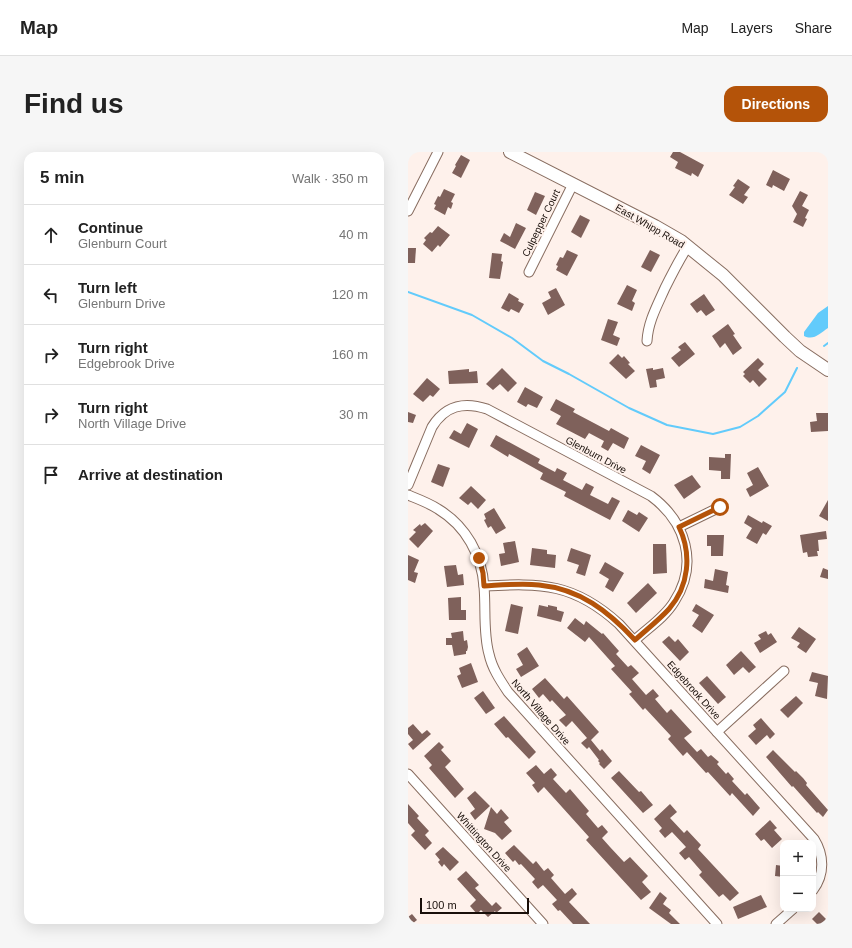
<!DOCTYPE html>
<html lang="en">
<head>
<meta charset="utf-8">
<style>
  body { margin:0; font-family:Arial,sans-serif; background:#f6f6f6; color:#222 }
  .controls { position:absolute; right:12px; bottom:12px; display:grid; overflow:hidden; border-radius:8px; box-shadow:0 4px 16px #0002 }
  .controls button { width:36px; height:36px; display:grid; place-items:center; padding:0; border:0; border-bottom:1px solid #e0e0e0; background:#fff; color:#222; font:20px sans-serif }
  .scale { position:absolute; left:12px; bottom:10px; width:109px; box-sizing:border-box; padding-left:4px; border:2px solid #190f0a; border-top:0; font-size:11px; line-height:14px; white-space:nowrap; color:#190f0a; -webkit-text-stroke:3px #fef1eb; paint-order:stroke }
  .stop { position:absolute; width:12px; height:12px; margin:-9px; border:3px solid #b45309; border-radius:50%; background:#fff }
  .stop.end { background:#b45309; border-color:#fff; box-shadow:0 1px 4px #0008 }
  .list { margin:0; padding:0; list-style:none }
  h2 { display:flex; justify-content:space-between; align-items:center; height:52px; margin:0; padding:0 16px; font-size:17px }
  h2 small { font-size:13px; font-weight:400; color:#767676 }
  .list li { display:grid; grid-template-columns:26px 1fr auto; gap:12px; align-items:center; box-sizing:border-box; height:60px; padding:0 16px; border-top:1px solid #e0e0e0 }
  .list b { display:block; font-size:15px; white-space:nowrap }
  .list p { margin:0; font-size:13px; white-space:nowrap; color:#767676 }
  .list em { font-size:13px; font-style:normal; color:#767676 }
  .icon { flex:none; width:22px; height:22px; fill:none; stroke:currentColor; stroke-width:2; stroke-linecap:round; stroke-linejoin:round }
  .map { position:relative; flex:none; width:420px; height:772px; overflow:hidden; border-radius:12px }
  header { display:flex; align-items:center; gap:24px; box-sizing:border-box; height:56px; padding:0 20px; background:#fff; border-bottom:1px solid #e0e0e0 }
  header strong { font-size:19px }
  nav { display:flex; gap:22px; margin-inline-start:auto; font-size:14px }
  .intro { display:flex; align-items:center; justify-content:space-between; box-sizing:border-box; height:96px; padding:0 24px }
  h1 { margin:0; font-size:28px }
  .button { padding:10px 18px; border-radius:12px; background:#b45309; color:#fff; font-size:14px; font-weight:700 }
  main { display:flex; gap:24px; padding:0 24px }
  aside { flex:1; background:#fff; border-radius:12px; box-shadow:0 4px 16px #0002 }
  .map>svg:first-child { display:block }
  .water { fill:#62cbfb }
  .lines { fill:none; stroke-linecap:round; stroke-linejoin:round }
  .stream { stroke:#62cbfb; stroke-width:2 }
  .building { fill:#7f615b }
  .street-casing { stroke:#886d60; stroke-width:11 }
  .secondary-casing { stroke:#886d60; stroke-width:14 }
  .street { stroke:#fff; stroke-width:9 }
  .secondary { stroke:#fff; stroke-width:12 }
  .route { stroke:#b45309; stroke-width:5 }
  .labels { text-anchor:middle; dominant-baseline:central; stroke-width:4; stroke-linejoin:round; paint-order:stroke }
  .street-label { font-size:10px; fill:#190f0a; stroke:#fef1eb }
</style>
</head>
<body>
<header>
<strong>Map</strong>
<nav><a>Map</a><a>Layers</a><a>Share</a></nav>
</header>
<div class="intro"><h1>Find us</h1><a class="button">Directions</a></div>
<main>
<aside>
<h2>5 min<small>Walk · 350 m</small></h2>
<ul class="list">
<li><svg class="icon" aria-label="ahead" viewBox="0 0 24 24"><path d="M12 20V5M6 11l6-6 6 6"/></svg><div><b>Continue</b><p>Glenburn Court</p></div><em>40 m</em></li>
<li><svg class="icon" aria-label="left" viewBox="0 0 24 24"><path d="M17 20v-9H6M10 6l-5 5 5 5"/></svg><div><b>Turn left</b><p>Glenburn Drive</p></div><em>120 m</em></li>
<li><svg class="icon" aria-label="right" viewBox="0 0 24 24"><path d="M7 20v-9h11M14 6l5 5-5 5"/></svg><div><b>Turn right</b><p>Edgebrook Drive</p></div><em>160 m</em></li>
<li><svg class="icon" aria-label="right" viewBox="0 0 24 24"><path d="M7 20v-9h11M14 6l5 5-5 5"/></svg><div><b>Turn right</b><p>North Village Drive</p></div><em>30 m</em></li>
<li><svg class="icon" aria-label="arrive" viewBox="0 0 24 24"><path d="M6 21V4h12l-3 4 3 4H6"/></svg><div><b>Arrive at destination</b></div></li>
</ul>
</aside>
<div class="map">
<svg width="420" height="772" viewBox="0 0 420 772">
  <rect width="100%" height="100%" fill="#fef1eb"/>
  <path class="water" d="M420,154V176C412,181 406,189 396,184V180L410,161Z"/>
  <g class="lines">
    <g class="stream">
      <path d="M0,140L64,163L104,186L135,209L161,222L221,256L259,273L305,282L332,275L350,264L377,240L389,216"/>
      <path d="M416,194L420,191"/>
    </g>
  </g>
  <g class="building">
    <path d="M265,0H272L296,13L290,25L284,21L283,24L267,16L270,10L262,5Z"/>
    <path d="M53,3L62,8L53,26L44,21L48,14L47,13Z"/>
    <path d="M365,18L382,27L376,39L365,33L364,36L358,33Z"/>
    <path d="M330,27L342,35L336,43L340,45L335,52L321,43L327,35L325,34Z"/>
    <path d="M36,37L47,42L43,50L45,51L43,57L40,55L37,63L26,57L28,53L26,52L30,44L32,45Z"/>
    <path d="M392,39L400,43L394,54L401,58L397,66L399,67L395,75L385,70L389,62L384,54Z"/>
    <path d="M127,40L137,44L128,63L119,58Z"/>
    <path d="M172,63L182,68L173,86L163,80Z"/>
    <path d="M108,71L118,76L107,97L92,89L96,81L102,85Z"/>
    <path d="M30,74L42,83L32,95L30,93L24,100L15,92L18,88L16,86L22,80L24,81Z"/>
    <path d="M0,96H8L7,111H0Z"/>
    <path d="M159,98L170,103L159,124L148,118L150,114L148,113L152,105L155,106Z"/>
    <path d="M242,98L252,103L243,120L233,115Z"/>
    <path d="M84,101L94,102L93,109L95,110L92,127L81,126Z"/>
    <path d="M219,133L229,138L224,149L227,151L224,159L209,152Z"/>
    <path d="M148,136L157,153L140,163L134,151L143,146L140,140Z"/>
    <path d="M101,141L111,147L110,149L116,152L111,161L103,157L101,160L93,156Z"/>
    <path d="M296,142L307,158L298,164L293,158L289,161L282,152Z"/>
    <path d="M200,167L210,170L205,183L212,186L209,194L193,188Z"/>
    <path d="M320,172L327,182L325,183L334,196L325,203L317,191L312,196L304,184Z"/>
    <path d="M277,190L287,202L271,215L263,206L273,198L270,195Z"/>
    <path d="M210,202L214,206L216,204L222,211L220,212L227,219L218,227L201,211Z"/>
    <path d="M350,206L356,212L350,218L359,227L351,235L345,228L342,231L335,224L337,222L335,220Z"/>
    <path d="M94,216L109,231L100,240L92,232L85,238L78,232Z"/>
    <path d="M245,216V218L255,216L257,226L248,228L249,235L242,236L238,217Z"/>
    <path d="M61,217V220L69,219L70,231L41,232L40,219Z"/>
    <path d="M19,226L32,237L25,245L22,243L15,250L5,242Z"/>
    <path d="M117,235L135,245L129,256L120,252L118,255L109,250Z"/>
    <path d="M148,247L167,257L165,260L201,279L203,276L221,286L216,297L205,291L200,299L193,295L196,289L181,281L177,287L148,272L153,264L142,258Z"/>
    <path d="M0,260L8,263L5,271L0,270Z"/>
    <path d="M408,261H420V279L403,280L402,270L409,269Z"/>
    <path d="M59,271L70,277L61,296L41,286L46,278L53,282Z"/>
    <path d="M88,283L132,307L130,311L147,320L149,316L159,321L155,328L174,338L178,331L186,335L182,343L200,352L204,345L212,349L202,368L156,344L158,340L132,327L135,321L101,302L100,305L82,294Z"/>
    <path d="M233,293L252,303L242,322L234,317L238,309L227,304Z"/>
    <path d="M317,302H323L322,327H313V319L301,318V305L317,306Z"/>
    <path d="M30,312L42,316L35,335L23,330Z"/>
    <path d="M350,315L361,334L342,345L338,337L345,333L339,321Z"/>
    <path d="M284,323L293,335L276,347L266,333Z"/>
    <path d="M63,334L78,348L70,357L63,350L60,353L51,346Z"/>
    <path d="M420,348V369L411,364Z"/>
    <path d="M86,356L98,376L88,382L83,374L80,376L76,368L78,367L76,362Z"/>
    <path d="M220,358L229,363L231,360L240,366L231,380L214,369Z"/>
    <path d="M340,363L354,371L355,369L364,374L358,383L355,381L349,392L338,386L344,376L336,371Z"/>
    <path d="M17,371L25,379L10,396L1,387L8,380L5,378L12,372L13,374Z"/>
    <path d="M418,379L419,387L410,388L411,399H409L410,404L400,405L399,400L395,401L392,383Z"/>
    <path d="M299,383H316L315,404H303V394H299Z"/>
    <path d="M107,389L111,410L93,414L91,402L97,401L95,391Z"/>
    <path d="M245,392H258L259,421L245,422Z"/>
    <path d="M124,396L139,398V402L148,403L147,416L122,413Z"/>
    <path d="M163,396L183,403L177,424L168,421L171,413L159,409Z"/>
    <path d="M0,403L11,408L6,420L10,421L7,431L0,428Z"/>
    <path d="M197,410L216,421L205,440L197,435L201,427L191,421Z"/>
    <path d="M48,413L50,423L55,422L56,433L39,435L36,414Z"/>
    <path d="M415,416L420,418V427L412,425Z"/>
    <path d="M307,417L320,420L318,433L321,434L320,441L296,436L297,427L305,429Z"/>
    <path d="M240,431L249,441L228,461L219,451Z"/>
    <path d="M53,445V458H58V468H41L40,446Z"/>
    <path d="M103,452L115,455L110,482L97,479Z"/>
    <path d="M288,452L306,463L294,481L284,474L291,463L284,459Z"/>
    <path d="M131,453L140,455V453L149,455V458L156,460L153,470L129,464Z"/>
    <path d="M167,466L176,473L178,469L194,482L195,481L211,499L208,502L220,515L223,513L231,521L224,527L238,543L245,537L251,544L247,547L259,561L263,557L284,580L276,586L289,600L293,597L300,605L303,603L311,610L309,612L318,622L320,620L326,627L324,629L337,643L339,641L352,656L345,664L324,641L322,644L300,620L298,621L279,600L275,604L260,587L263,584L237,556L235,558L221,542L224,540L203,517L207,514L181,485L177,490L159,476Z"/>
    <path d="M391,475L408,487L398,501L389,495L392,491L383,486Z"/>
    <path d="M55,479L56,489L59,488L60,495L59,499H58V502L46,504L44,493H38V486H44L43,481Z"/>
    <path d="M358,479L360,483L363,481L369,490L352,501L346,491L353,487L350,483Z"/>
    <path d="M261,484L267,490L270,487L281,500L272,509L254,490Z"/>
    <path d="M119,495L131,514L113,525L108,517L115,513L109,502Z"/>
    <path d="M333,499L348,515L341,521L335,515L326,523L318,513Z"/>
    <path d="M63,511L70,530L54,536L49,524L53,522L51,516Z"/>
    <path d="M404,520L420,524L419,547L407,544L410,531L401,529Z"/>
    <path d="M299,524L318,545L310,552L291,531Z"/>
    <path d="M137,526L156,547L159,544L191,580L183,588L192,599L194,597L204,609L196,617L191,612L192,611L190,609L191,608L181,595L179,597L173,591L179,586L164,569L158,575L151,568L158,563L144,548L142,550L135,542L131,546L124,537Z"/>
    <path d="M75,539L87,556L78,562L66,546Z"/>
    <path d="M388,544L395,551L380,566L372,558Z"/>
    <path d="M96,564L128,600L121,607L100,585L98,586L86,572Z"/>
    <path d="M353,566L367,582L362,587L359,583L348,593L340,584L348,577L345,573Z"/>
    <path d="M5,572L14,582L19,578L23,582L5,598L0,592L5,588L0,582V576Z"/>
    <path d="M31,590L36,595L33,598L43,609L37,615L56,637L47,646L21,616L24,613L16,604Z"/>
    <path d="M365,598L387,620L388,619L395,626L399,631L398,633L420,658L415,665L410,660L409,661L385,634L384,635L358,605Z"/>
    <path d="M128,613L136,622L143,616L149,623L145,627L158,641L162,637L181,659L178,662L190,676L194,673L200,680L194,686L202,695L216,710L222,705L240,724L234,730L243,740L233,748L178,688L181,685L136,635L130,641L124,633L127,631L118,621Z"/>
    <path d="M211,619L231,640L233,639L245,653L235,661L203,626Z"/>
    <path d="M67,639L82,654L67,668L62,661L67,657L59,646Z"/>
    <path d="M0,652L11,664L9,666L21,679L17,683L24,691L17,698L3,683L7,679L0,671Z"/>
    <path d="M262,652L269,660L262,666L276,681L279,678L293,693L290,697L331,741L322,749L315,742L311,745L291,723L294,720L281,705L277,708L271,701L278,695L264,680L257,686L251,679L254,676L246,667Z"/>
    <path d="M83,655L89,662L93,657L101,666L96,670L104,679L94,688L87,681L76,677Z"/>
    <path d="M362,668L369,676L366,678L374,687L364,696L356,687L353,689L347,682Z"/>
    <path d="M106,693L125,712L128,709L136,719L140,716L146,723L143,726L157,742L164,736L169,742L161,750L182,772H165L152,758L150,759L144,752L149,748L135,733L130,737L124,730L127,727L113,712L111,713L107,708L105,710L97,701Z"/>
    <path d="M35,695L51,710L42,719L36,712L34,715L30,710L32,708L27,702Z"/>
    <path d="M368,713L375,714V725L367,724Z"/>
    <path d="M58,719L71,733L67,736L84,754L88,750L94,756L88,761L87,759L80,765L73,758L69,762L62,754L68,748L49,727Z"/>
    <path d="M252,740L259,746L255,752L263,758L261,761L272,772H263L241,756Z"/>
    <path d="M353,743L359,755L330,767L325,755Z"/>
    <path d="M411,760L420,769V772H409L404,767Z"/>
    <path d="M4,762L9,768L4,772H0V765Z"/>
  </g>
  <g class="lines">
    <defs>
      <g id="street">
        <path d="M0,59L30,0"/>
        <path d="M121,120L165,32"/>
        <path d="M239,189C240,170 249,154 257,136C264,122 271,108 280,94"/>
        <path d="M0,333L24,275C37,254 55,249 79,257L243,344C278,370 291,412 266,450C257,465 240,476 227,488"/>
        <path d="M0,343C10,347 21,351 30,357C58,374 74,403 76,435C78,457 75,481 81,502C84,516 92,528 100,540L309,772"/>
        <path d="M271,375L312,355"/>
        <path d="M76,434C134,431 166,431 211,472L406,687C416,703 417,722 405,738"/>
        <path d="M309,580L376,519"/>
        <path d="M0,622L135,772"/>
        <path d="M368,772L385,757"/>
      </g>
      <path id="secondary" d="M102,0L247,74L273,89L315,123L377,185L392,199L420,218"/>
    </defs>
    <use href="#street" class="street-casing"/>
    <use href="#secondary" class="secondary-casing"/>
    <use href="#street" class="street"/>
    <use href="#secondary" class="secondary"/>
  </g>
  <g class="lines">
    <path class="route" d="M71,406L75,421L76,434C94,433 113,431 131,433C172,437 200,459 227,488C238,478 251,468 261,457C281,434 284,402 271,375L312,355"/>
  </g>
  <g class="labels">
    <g class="street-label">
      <text transform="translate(133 71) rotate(-64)">Culpepper Court</text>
      <text transform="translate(242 74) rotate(30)">East Whipp Road</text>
      <text transform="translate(188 303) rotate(28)">Glenburn Drive</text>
      <text transform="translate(286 538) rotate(48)">Edgebrook Drive</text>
      <text transform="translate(133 560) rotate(49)">North Village Drive</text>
      <text transform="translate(76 690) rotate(48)">Whittington Drive</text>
    </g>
  </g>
</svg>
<div class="controls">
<button>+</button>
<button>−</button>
</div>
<div class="scale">100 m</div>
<div class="stop" style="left:312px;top:355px"></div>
<div class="stop end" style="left:71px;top:406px"></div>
</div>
</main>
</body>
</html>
